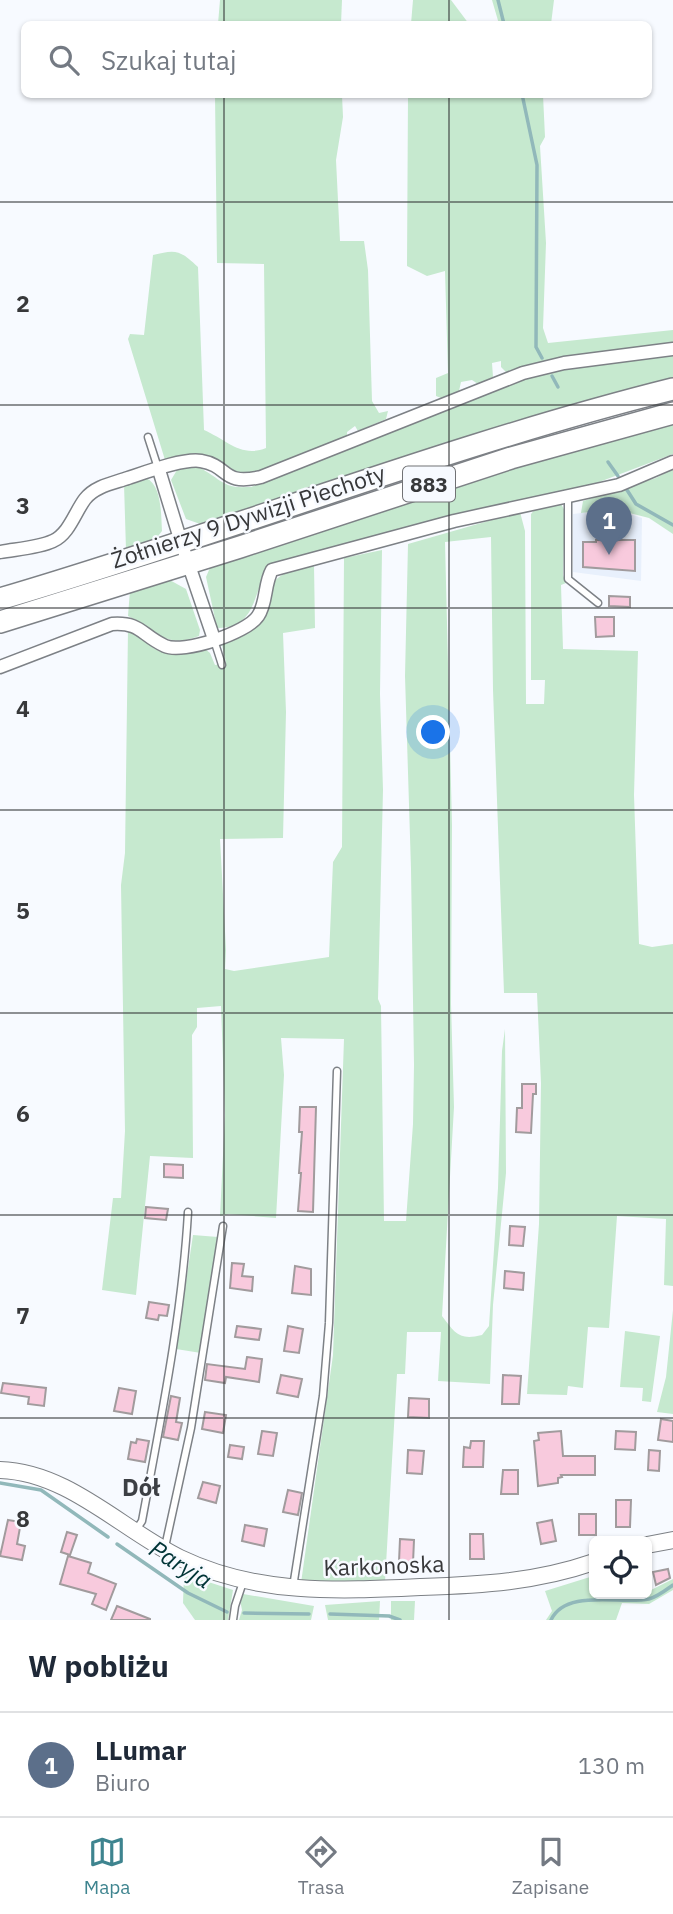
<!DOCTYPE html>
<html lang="pl">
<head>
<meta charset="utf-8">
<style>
  body { margin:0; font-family:"IBM Plex Sans",sans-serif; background:#f2f2f3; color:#1f2937 }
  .controls { position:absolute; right:21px; bottom:21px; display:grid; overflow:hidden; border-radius:10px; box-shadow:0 2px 5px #0004 }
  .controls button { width:63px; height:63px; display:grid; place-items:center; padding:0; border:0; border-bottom:2px solid #e0e1e3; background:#fff; color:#1f2937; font:35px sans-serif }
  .you { position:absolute; left:434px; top:733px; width:24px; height:24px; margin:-18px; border:5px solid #fff; border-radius:50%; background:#1a73e8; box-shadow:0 0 0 10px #1a73e833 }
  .badge { display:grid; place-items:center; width:46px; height:46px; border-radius:50%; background:#3e848f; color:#fff; font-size:23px; font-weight:700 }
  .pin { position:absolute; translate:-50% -58px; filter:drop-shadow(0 2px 4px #0008) }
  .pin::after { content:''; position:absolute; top:37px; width:24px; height:21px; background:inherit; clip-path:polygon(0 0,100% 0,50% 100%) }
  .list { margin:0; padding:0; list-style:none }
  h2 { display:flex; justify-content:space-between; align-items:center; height:91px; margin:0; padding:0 28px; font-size:30px }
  h2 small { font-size:23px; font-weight:400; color:#747a83 }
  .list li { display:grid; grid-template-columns:46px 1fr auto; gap:21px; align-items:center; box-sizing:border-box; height:105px; padding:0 28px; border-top:2px solid #e0e1e3 }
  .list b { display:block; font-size:26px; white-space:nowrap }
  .list p { margin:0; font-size:23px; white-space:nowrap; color:#747a83 }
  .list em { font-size:23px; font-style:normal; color:#747a83 }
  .icon { flex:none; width:38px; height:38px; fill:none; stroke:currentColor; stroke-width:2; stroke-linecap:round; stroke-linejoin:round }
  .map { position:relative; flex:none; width:673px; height:1620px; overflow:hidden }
  .search { position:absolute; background:#fff; box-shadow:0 2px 5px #0004; left:21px; right:21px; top:21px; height:77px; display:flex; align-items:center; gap:18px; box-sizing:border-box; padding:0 24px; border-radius:10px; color:#747a83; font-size:26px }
  .sheet { height:196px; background:#fff }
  nav { display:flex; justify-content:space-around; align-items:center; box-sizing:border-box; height:98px; border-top:2px solid #e0e1e3; background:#fff; font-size:19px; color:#747a83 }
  nav a { display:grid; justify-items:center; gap:4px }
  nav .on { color:#3e848f }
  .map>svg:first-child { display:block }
  .built { fill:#e8f0fc }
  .green { fill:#c6e9cf }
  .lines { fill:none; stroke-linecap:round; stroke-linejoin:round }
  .stream { stroke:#91b8ba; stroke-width:3.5 }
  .building { fill:#f8cadd; stroke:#a19b9d; stroke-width:2 }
  .service-casing { stroke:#7d8186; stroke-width:9 }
  .minor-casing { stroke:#7d8186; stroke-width:15 }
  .tertiary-casing { stroke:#7d8186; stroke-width:18 }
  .trunk-casing { stroke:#7d8186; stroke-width:24 }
  .service { stroke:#fff; stroke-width:6 }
  .minor { stroke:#fff; stroke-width:12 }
  .tertiary { stroke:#fff; stroke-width:16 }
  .trunk { stroke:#fff; stroke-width:21 }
  .grid { fill:none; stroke:#37383a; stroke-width:2; stroke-opacity:0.55 }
  .labels { text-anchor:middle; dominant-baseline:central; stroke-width:5; stroke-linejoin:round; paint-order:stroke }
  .shield { fill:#f7faff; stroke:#717275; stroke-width:2 }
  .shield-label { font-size:21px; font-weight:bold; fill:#37383a }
  .street-label { font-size:23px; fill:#37383a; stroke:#f7faff }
  .neighbourhood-label { font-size:24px; font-weight:bold; fill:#3c3f44; stroke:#f7faff }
  .water-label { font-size:24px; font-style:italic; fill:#003436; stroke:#f7faff }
  .grid-label { font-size:23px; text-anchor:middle; font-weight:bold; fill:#37383a; stroke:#f7faff; stroke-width:5; stroke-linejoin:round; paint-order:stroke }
</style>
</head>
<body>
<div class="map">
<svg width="673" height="1620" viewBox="0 0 673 1620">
  <rect width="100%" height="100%" fill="#f7faff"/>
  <path class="built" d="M614,509L642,518L641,581L573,572V514Z"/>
  <g class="green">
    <path d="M220,0H342L341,24H218Z"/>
    <path d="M413,0H451L469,24H411Z"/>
    <path d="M492,0H554L551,24H499Z"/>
    <path d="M215,95H342L343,117L336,160L340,241H364L368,270L372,401L379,413L388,411L386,419L358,431L355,426L347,432V437L250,475L241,476L197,454L172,461L165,460L128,339L130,334L144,335L153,255C176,249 180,250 198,267L204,430C227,440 241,458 266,448L264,264L217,263Z"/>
    <path d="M408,95H543L545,137L540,146L546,243L543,328L548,343L673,330V343L634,350L626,348L558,358L506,372L501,367V361L492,363L493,377L478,384L472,380L461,382L459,391L441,398L436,396V378L448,373L445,271L427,276L407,266Z"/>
    <path d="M673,353V380L504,425L203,525L186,519L171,480L177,470C202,460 208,476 228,485C235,488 244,487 251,487L517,380L580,365Z"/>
    <path d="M673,420V454L586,487L409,526L271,564C252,588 259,629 217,628L206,577L212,563L482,477Z"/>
    <path d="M673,469V534L649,518L614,509L581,513L583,501L656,478Z"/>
    <path d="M146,478C162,485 161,515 162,531L155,540L126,550L124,484Z"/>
    <path d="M561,504L565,511L563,575L566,583L561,585L563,649L638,651L634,795L639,944L652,947L673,944V1286L664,1285L666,1219L617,1216L609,1328L588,1327L583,1388L568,1386L567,1395L527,1394L539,1224L541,1083L537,993H504L493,690L491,537L445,542L452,825L451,1004L454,1107L442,1316C455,1333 459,1341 482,1335L489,1326L498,1188L502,1051L505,1029L506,1173L493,1305L490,1384L438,1381L441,1332H407L405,1374H397L385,1582L301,1583L333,1355L344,1039L281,1038L284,1075L276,1218L229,1214L220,1216L225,1115L221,1006L197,1008V1027L192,1035L193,1158L150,1156L136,1295L102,1290L113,1198H121L125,1131L121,885L125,853L128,629C139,634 145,643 155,649C170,658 188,653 204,648L210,653L215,665L226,663L222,645L259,624C273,581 267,575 314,565L315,628L283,633L286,712L283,838L220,839L226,950L225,969L234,971L329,957L333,862L342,847L344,558L382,550L380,694L383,790L378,999L381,1006L384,1221H406L413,1124L414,1065L411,869L405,676L408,544L520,512L525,531L526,704H544L545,680H531V514L536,508Z"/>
    <path d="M166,578L186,589L200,630L199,636C164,650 158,629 128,616L130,590Z"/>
    <path d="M193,1235L218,1237L201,1353L176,1349Z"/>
    <path d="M673,1310V1414L657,1412L666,1377Z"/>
    <path d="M625,1331L660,1336L651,1402L642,1401L643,1388L620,1387Z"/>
    <path d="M184,1574L233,1590L228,1620H195L183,1603Z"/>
    <path d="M590,1577L594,1594H647V1592L673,1579V1590L649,1604L622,1603L616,1620H546L552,1611L545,1591Z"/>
    <path d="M243,1594L314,1606L311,1620H239L242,1610L240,1600Z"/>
    <path d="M380,1601L379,1620H328L325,1605Z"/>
    <path d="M415,1601L414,1620H391V1601Z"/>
  </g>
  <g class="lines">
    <g class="stream">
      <path d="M498,0L504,24"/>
      <path d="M522,94L537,165L536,347L542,358"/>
      <path d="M552,376L558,387"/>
      <path d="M608,462L618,476"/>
      <path d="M627,490L636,504L673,525"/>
      <path d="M0,1483L41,1490L108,1537"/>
      <path d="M117,1544L188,1593L227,1612"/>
      <path d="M244,1613L309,1614"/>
      <path d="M330,1614L389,1616L400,1620"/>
      <path d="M551,1620C566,1588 621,1605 649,1599C657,1597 666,1590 673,1585"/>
    </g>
  </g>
  <g class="building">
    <path d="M596,540H635V571L583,567V542H596Z"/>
    <path d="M609,596L630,597V607L609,606Z"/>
    <path d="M595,617H614V636L596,637Z"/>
    <path d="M522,1084H536V1094H533L531,1133L516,1132L517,1108H522Z"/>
    <path d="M300,1107H316L313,1212L298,1211L301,1173H299L302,1132H299Z"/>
    <path d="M164,1164L183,1165V1178L164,1177Z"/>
    <path d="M146,1207L168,1209L166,1220L145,1218Z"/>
    <path d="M510,1226L525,1227L523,1246L509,1245Z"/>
    <path d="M232,1263L244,1264L242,1276L253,1277L252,1291L230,1288Z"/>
    <path d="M295,1266L311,1269V1295L292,1293Z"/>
    <path d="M505,1271L524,1273L523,1290L504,1288Z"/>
    <path d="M149,1302L169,1305L167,1316L159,1315L158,1320L146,1318Z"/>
    <path d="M237,1326L261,1329L259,1340L235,1337Z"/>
    <path d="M288,1326L303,1329L299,1353L284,1351Z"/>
    <path d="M247,1357L262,1359L259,1382L226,1377L225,1383L205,1380L207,1364L245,1369Z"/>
    <path d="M281,1375L302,1379L298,1397L277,1393Z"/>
    <path d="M503,1375L521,1376L519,1404H502Z"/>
    <path d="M3,1383L46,1388L44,1406L28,1404L29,1397L1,1393Z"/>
    <path d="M119,1388L136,1391L132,1414L114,1411Z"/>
    <path d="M171,1396L180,1398L176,1422L182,1423L178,1440L163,1437Z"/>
    <path d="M409,1398L429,1399V1418L408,1417Z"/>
    <path d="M205,1412L226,1415L223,1433L202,1429Z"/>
    <path d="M661,1419L673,1421V1442L658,1440Z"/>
    <path d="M262,1431L277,1433L273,1456L258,1454Z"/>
    <path d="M561,1431L563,1456H595V1475H561L562,1477L558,1478V1483L538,1486L534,1441L539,1440L538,1433Z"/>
    <path d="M616,1431L636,1432L635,1450L615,1449Z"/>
    <path d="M137,1439L149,1441L145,1462L128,1459L131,1442L136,1443Z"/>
    <path d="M471,1441H484L483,1467H463L464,1447L470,1448Z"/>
    <path d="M230,1445L244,1447L242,1459L228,1457Z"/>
    <path d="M408,1450L424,1451L422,1474L407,1473Z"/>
    <path d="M649,1450L660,1451L659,1471L648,1470Z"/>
    <path d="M503,1470H518V1494H501Z"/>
    <path d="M203,1482L220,1486L216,1503L198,1498Z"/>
    <path d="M288,1490L302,1493L298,1515L283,1512Z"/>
    <path d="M616,1500H631L630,1527H616Z"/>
    <rect x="579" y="1514" width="17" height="21"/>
    <path d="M8,1520L21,1522L17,1544L25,1546L22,1560L0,1556Z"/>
    <path d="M552,1520L556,1541L541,1544L537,1523Z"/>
    <path d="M245,1525L267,1529L264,1546L242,1541Z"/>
    <path d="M67,1532L77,1535L70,1555L61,1552Z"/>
    <path d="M470,1534H483L484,1559H470Z"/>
    <path d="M400,1539L414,1540L413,1563L399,1562Z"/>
    <path d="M68,1556L91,1563L88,1573L116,1584L106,1610L92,1604L96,1594L60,1584Z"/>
    <path d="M668,1569L670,1578L656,1585L653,1572Z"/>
    <path d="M117,1606L150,1619V1620H111Z"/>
  </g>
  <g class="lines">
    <defs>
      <g id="service">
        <path d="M148,437L158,468"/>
        <path d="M568,497V579L598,603"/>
        <path d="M214,640L222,665"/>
        <path d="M136,1530L142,1521C161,1418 182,1316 188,1212"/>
        <path d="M165,1547L191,1428L223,1226"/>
        <path d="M293,1587L323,1396L329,1323L337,1071"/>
        <path d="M233,1620L235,1606L243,1582"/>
      </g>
      <g id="minor">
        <path d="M159,470L181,542L214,639"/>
        <path d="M0,552C16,549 38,548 53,541C69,534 75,512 85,499C95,486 114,483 128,478C146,472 184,458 201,461C230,466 221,486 261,477L523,373L564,363L673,349"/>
        <path d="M0,667L112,624C141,622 141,635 165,646C183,654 247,633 258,616C267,603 264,584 272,570L454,521L619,485L673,462"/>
      </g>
      <g id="tertiary">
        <path d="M0,1470C68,1472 121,1529 180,1558C257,1595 338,1591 421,1587C482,1585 536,1582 594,1562"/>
        <path d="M647,1545L673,1540"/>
      </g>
      <g id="trunk">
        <path d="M0,599C226,533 445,446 673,389"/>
        <path d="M0,622L240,547L511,458L673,413"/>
      </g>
    </defs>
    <use href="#service" class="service-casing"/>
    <use href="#minor" class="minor-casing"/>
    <use href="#tertiary" class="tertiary-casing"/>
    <use href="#trunk" class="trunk-casing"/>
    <use href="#service" class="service"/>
    <use href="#minor" class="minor"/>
    <use href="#tertiary" class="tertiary"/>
    <use href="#trunk" class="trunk"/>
  </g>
  <path class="grid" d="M224,0V24M449,0V24M224,94V1620M449,94V1620M0,202H673M0,405H673M0,608H673M0,810H673M0,1013H673M0,1215H673M0,1418H673"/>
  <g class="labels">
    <rect class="shield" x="403" y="466.5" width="52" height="35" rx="5"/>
    <g class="shield-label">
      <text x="429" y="484">883</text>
    </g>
    <g class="street-label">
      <text transform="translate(248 516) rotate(-18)">Żołnierzy 9 Dywizji Piechoty</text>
      <text transform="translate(384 1565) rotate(-2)">Karkonoska</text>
    </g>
    <g class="neighbourhood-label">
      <text x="141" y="1487">Dół</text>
    </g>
    <g class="water-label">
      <text transform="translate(181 1564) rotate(32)">Paryja</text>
    </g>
  </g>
  <g class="grid-label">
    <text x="23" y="312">2</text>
    <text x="23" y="514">3</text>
    <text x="23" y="717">4</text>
    <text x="23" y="919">5</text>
    <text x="23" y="1122">6</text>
    <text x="23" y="1324">7</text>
    <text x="23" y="1527">8</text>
  </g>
</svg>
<div class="controls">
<button><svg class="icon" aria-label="locate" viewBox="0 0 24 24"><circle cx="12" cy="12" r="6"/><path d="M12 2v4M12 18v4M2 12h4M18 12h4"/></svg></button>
</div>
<div class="you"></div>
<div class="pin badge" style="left:609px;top:555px;background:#5c6f8a">1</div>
<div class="search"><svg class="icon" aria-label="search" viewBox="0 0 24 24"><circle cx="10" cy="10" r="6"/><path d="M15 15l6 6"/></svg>Szukaj tutaj</div>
</div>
<section class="sheet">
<h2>W pobliżu<small></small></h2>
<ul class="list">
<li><span class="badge" style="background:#5c6f8a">1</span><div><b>LLumar</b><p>Biuro</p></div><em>130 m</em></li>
</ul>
</section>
<nav>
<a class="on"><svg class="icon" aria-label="map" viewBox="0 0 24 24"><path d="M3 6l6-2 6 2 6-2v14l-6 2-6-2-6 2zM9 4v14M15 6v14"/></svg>Mapa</a>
<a><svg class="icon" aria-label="directions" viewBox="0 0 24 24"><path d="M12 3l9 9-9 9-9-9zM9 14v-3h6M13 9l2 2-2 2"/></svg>Trasa</a>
<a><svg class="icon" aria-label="saved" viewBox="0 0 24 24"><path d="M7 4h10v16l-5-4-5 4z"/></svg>Zapisane</a>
</nav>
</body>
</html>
